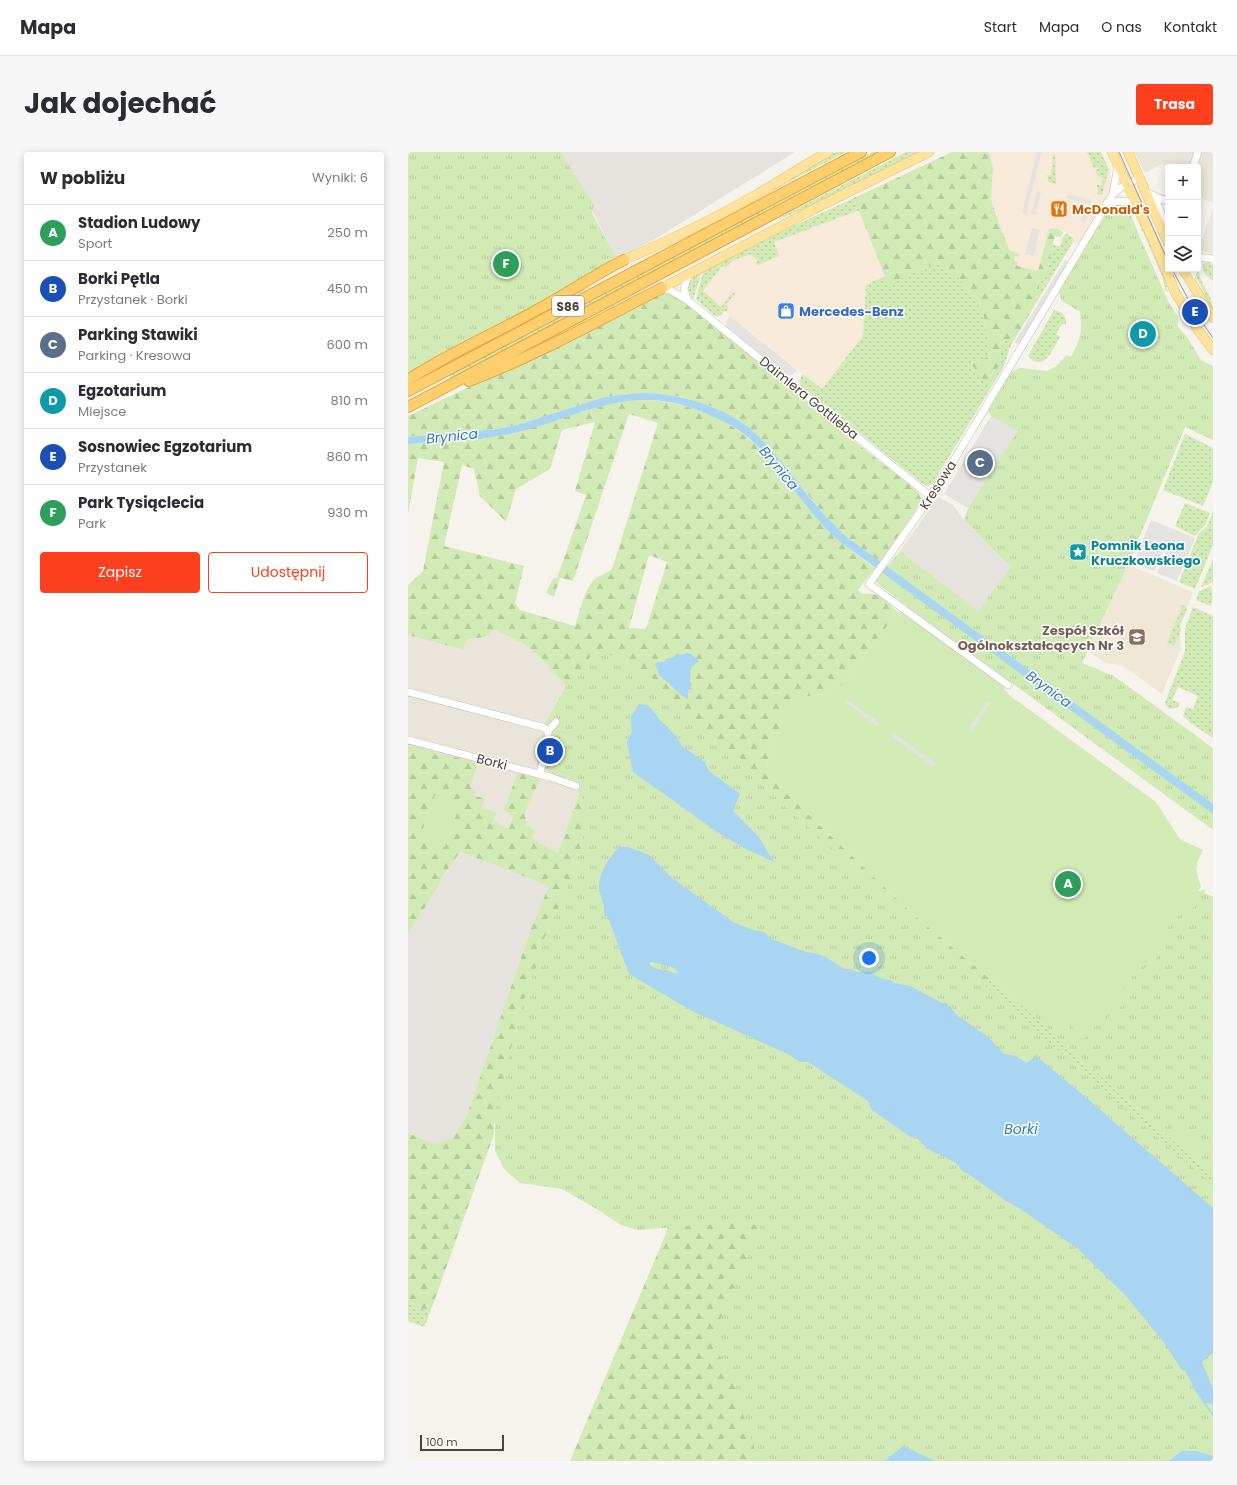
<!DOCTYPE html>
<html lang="pl">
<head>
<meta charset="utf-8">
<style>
  body { margin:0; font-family:Poppins,sans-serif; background:#f7f7f7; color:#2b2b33 }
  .controls { position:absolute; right:12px; top:12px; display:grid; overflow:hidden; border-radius:4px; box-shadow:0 2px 10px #0003 }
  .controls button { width:36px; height:36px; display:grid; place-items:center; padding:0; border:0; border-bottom:1px solid #e1e1e2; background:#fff; color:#2b2b33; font:20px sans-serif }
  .scale { position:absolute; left:12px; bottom:10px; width:84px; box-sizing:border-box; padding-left:4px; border:2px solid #4b4439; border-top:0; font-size:11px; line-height:14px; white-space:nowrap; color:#4b4439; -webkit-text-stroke:3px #fff; paint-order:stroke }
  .you { position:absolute; left:461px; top:806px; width:14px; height:14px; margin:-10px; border:3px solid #fff; border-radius:50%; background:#1a73e8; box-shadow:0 0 0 6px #1a73e833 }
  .badge { display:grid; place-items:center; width:26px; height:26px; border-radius:50%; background:#fc3f1d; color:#fff; font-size:13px; font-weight:700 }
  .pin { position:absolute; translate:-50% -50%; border:2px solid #fff; box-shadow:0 1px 4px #0006 }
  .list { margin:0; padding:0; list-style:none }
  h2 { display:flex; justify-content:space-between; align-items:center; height:52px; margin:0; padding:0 16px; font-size:17px }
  h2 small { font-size:13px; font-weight:400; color:#7c7c81 }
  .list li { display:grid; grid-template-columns:26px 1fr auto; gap:12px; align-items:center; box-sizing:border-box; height:56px; padding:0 16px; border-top:1px solid #e1e1e2 }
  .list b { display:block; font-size:15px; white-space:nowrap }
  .list p { margin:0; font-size:13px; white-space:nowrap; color:#7c7c81 }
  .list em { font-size:13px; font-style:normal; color:#7c7c81 }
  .actions { display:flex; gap:8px; padding:12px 16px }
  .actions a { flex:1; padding:9px 0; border:1px solid #fc3f1d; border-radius:4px; text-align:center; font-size:14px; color:#fc3f1d }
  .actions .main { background:#fc3f1d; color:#fff }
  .icon { flex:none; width:22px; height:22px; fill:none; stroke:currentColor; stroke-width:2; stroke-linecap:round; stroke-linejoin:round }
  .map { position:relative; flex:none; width:805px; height:1309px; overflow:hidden; border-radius:4px }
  header { display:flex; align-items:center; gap:24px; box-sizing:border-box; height:56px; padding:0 20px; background:#fff; border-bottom:1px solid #e1e1e2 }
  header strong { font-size:19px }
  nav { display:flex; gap:22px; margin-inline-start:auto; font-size:14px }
  .intro { display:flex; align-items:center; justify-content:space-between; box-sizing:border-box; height:96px; padding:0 24px }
  h1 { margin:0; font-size:28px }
  .button { padding:10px 18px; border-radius:4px; background:#fc3f1d; color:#fff; font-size:14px; font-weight:700 }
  main { display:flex; gap:24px; padding:0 24px }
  aside { flex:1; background:#fff; border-radius:4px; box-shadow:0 2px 10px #0003 }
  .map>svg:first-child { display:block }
  .residential { fill:#eae5da }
  .commercial { fill:#f7ead8 }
  .industrial { fill:#e6e2dd }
  .education { fill:#efe8d6 }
  .grass { fill:url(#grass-dots) }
  .forest { fill:url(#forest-firs); fill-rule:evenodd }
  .park { fill:url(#park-tufts) }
  .pitch { fill:#d2eab5 }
  .parking { fill:#e5e3e0 }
  .water { fill:#a9d4f2; fill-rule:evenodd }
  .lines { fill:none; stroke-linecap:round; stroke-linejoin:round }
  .stream { stroke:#a9d4f2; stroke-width:1.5 }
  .minor-casing { stroke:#c2bbae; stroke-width:8 }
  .major-casing { stroke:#e6c16a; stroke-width:10 }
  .highway-casing { stroke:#e0a43c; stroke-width:12 }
  .minor { stroke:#fff; stroke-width:7 }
  .major { stroke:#ffe39c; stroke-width:9 }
  .highway { stroke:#ffcf6e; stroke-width:10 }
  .tram { stroke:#9a9a9a; stroke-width:1 }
  .labels { text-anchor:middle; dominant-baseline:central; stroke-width:3; stroke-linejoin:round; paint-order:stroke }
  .shield { fill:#fff; stroke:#817c74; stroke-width:1 }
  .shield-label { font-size:12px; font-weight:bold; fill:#4b4439 }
  .food-label { font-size:13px; font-weight:bold; fill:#c56008; stroke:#fff; text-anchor:start }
  .shop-label { font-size:13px; font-weight:bold; fill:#366cbe; stroke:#fff; text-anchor:start }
  .street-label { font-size:13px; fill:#4b4439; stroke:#fff }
  .culture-label { font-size:13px; font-weight:bold; fill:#0d838f; stroke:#fff; text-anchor:start }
  .education-label { font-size:13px; font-weight:bold; fill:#785e54; stroke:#fff; text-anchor:end }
  .water-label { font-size:14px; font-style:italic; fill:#2e7ab2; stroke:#fff }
</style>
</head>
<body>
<header>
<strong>Mapa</strong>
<nav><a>Start</a><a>Mapa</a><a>O nas</a><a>Kontakt</a></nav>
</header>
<div class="intro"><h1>Jak dojechać</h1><a class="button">Trasa</a></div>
<main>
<aside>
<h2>W pobliżu<small>Wyniki: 6</small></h2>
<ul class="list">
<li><span class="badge" style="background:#2e9e5b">A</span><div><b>Stadion Ludowy</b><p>Sport</p></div><em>250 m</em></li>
<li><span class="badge" style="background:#1a4fb4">B</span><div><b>Borki Pętla</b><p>Przystanek · Borki</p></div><em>450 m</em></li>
<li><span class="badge" style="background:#5c6f8a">C</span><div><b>Parking Stawiki</b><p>Parking · Kresowa</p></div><em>600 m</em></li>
<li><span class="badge" style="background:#0f9aa8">D</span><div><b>Egzotarium</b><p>Miejsce</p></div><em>810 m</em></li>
<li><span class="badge" style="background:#1a4fb4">E</span><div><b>Sosnowiec Egzotarium</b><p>Przystanek</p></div><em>860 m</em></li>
<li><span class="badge" style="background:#2e9e5b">F</span><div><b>Park Tysiąclecia</b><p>Park</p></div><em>930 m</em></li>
</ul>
<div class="actions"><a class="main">Zapisz</a><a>Udostępnij</a></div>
</aside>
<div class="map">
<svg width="805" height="1309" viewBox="0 0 805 1309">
  <defs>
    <pattern id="grass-dots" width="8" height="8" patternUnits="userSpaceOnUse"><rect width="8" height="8" fill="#d2eab5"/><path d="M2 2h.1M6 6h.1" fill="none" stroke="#b6ca9c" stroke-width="1.8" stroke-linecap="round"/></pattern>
    <pattern id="forest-firs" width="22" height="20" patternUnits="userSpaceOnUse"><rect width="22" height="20" fill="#d2eab5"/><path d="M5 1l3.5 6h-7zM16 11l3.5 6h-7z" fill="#b6ca9c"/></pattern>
    <pattern id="park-tufts" width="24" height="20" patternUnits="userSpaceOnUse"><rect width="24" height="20" fill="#d2eab5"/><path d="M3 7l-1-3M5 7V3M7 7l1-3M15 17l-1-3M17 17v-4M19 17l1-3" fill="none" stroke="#b6ca9c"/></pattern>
  </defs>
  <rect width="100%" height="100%" fill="#f6f3ec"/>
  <g class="residential">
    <path d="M726,0H805V51L790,45V15H760L754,12L737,21Z"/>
    <path d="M805,57V103L790,97Z"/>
    <path d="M85,477L114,491L129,502L154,529L163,544L174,632L150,701L124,686L127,680L118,672L117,660L133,626L110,620L105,664L101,677L86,669L73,656L65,644L62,635L69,611L0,595V483L56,498L58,488L82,484Z"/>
  </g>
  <g class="commercial">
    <path d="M581,0H693L704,27L717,51L700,59L676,98L665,90V86L664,83L650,77L642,76L631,119L609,114L606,109L607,104L610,105L602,99L590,69L583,47L585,16Z"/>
    <path d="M452,58L477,124L458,133L455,184L414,237L292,139L312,113L366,90Z"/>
  </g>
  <g class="industrial">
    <path d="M138,0H387L252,84L209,108L169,28Z"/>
    <path d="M530,345L545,353L556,368L604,415L570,460L492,399Z"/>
    <path d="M52,700L141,734L125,771L59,963L45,985L27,992L0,981V782L30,735L33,727Z"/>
  </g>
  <path class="education" d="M720,413L785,440L772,474L773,496L754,542L714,513L698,511L680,500Z"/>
  <g class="grass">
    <path d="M428,0H438L357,42L382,25Z"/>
    <path d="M464,0H472L43,227L41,223Z"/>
    <path d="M498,0H513L413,50L372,67L371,66Z"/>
    <path d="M679,0H693L701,17L694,43L690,42L689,33H694L695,26L690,25L687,18L690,17L689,15L686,16Z"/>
    <path d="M645,3H647L648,32L641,30L639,23H643Z"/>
    <path d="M446,46L452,58L366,90L371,104L350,113L348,111L350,108L342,102L324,109L318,116L314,114L295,139L313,155L325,140L327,142L318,152L320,156L318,160L316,159L312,164H307L288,148L295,120L368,82Z"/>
    <path d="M723,53L726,55L754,116L760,140L757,138L755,126Z"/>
    <path d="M659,81L665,86V90L631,146V130L637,126L645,93L652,94L655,85Z"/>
    <path d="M531,109L533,115L537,113L552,127L575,160L583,204L563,211L587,229L591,201L596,189L608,185L602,195L596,214L525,331L520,334L516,333L407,245L392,233L391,229L395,222L414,237L455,184L458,133L477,124L480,132Z"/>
    <path d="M800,110L805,113V129C800,125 792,120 795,112Z"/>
    <path d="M790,116C791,121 792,127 795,132C800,141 805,148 805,159L789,126Z"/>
    <path d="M294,119L285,148C276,135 281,127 294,119Z"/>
    <path d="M646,158C654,159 659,165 658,173L654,172L648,182L652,185C646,195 636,222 620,204Z"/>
    <path d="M777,282L805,296V330L795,354L755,338Z"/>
    <path d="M777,351L802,361L797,373L787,384L767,374Z"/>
    <path d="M805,359V393L787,437L771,430L791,381L799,375Z"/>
    <path d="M805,407V430L793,435Z"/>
    <path d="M803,434C805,440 805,447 803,454L788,448L791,439Z"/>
    <path d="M775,452L778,454L779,457L772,473L773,478L766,494L759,491Z"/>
    <path d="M785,455L805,464V586L785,573L775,564L778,555L785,557L790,544L770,535L764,548L772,551L769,556L761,557L757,551L777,499V477Z"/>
    <path d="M582,827L617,856L805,1024V1056L564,852Z"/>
    <path d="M0,1149L22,1161L16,1175L0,1169Z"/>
  </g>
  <g class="forest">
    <path d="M544,0H581L585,16L583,47L590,69L602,99L610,101L611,105L607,104L606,109L610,110L609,114L630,119L641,78L642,76L650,77L655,80L653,85L647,84L637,126L631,130V146L608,185L596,189L591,201L588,229L582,232L576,229L563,211L583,204L575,160L552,127L547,124H542L537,114L533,115L531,109L480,132L446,46Z"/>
    <path d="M253,141H260L270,144L342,202L428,275L511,340L510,341L513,346L512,352L472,410L450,394L425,373L382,321L345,279L305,255L274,245L243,241L210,243L193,246L116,271L90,277L0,285V264L156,190Z"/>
    <path d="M226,248C276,247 323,265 357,302C379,326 396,352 418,376C432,391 450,403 467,416L450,438L454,442C474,440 477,448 490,460L433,534L409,543L387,547C375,565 360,599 357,621L505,762L582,827L564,852L761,1309H162L259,1079L261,1070L100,973L86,971V982L22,1161L0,1149V981L27,992L45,985L59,963L125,771L141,734L52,700L33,727L30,735L0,782V593L70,611L62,635L67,638L65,644L77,646L74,656L88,660L86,669L101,677L105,664L96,658L110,620L133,626L117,660L118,672L127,680L124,686L150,701L174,632L163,544L154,529L129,502L114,491L85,477L82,484L58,488L56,498L0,483V433L15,419L36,310L10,306L0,362V292L103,282L196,253ZM221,262L250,271L204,417C199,421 187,425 185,429C175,441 172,459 167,474L112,458L107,451L116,414L36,394L54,313L66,317L72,344L98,370L108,337L142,317L154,278L187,270L167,339L178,343L149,426H145L138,441L146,445L152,426L165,429ZM241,403L259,410L238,477L221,476Z"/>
  </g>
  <g class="park">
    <path d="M0,0H152L186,53L184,61L208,105L146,145L0,225Z"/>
    <path d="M710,51H717L760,149L770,165V175L779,185L793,208L805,214V288L777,275L720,413L674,511L706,524L805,596V678L500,455L467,429L492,399L570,459L603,415L556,368L560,356L609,279L583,264L579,257L603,220L612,216L639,219L647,215L659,203L663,205C673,188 674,179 672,160L653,148L651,138L700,59Z"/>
    <path d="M185,499L206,504L216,510L293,577L512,777L611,863L688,932L805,1033V1309H348L346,1295L322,1224L308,1196L305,1186L309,1174L352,1075L339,1070L229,1078L213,1073L192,1059L154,1037L112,1031L96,1017L87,999V960L113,856L130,810L136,787L162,730L175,690L177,659L173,641L150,624L134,615L131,606L135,579L138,570L157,536L177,514Z"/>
    <path d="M784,736L803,744H805V1024L617,856L634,841Z"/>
  </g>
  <g class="pitch">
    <path d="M490,460L499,463L593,532L601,543L748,650L772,687L795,698L790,708L788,718L793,735L786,743L784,742L724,825L678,885L675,887L663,874L617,856L582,827L505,762L357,621C360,599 375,565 387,546L409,543L433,534Z"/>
    <path d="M27,643L52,652L37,695L11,687Z"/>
    <path d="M795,737L797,739L698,875L695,873Z"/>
    <path d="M772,968L797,992L794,1000L788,1003L765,989L763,978L764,971Z"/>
  </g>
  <g class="parking">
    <path d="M629,0H634L618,62L614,61Z"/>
    <path d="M629,39L633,40L628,62H623Z"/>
    <path d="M659,42L684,48L682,52L686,53L677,70L672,69L682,52L658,46Z"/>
    <path d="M624,76L632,78L626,104L617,102Z"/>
    <path d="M657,108L661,110L612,191H606Z"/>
    <path d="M322,164L389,218L384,223L378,224L319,176L318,170Z"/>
    <path d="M583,264L610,279L560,356L536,342Z"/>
    <path d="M743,368L787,386L769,429L749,421L758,399L755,398L746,419L725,411Z"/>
    <path d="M440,548L472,571L469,574L438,551Z"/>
    <path d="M580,549L583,551L564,578L561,575Z"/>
    <path d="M486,581L528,612L525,615L484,585Z"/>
  </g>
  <g class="water">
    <path d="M235,241C272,241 316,255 345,279C353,286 360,296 368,304C391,331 412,362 440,386L805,652V662L431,389C395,358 374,312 337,283C322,271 308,266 292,259C219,230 172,266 102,282C70,289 33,289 0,292V285L90,277L116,271L193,246L210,243Z"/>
    <path d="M281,501L291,509L283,515L282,529L284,533L280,539V547L275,544L252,524L247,512L250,510H256L259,506H263L269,503Z"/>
    <path d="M231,552L241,554L253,569L268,584L274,594L297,610L301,619L332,642L325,659L350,684L366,710L336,696L309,680L225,620L219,590L224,580L223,565Z"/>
    <path d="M213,695H220L241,703L264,726L325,770L344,778L356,780L363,787L398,800L407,801L419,806L437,817H442L449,820H463C469,825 475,828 483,828L486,831L502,834L534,851H538L550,864L580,885L596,902L607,904L619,911L628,904L675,943L805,1056V1201L794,1210L805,1237V1252L797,1251L787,1237L779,1219L774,1218L757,1192L718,1144L669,1096L611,1056L598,1049L559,1021L555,1020L548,1011L520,997L507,984L504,986L464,958L460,949L400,910H392L382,903L284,859L221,822L201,768L196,761C197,752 192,745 191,736C190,724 202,701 213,695ZM243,810L264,815L270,819V821C266,822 265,820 261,819C254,816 245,819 241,811Z"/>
    <path d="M495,1294L527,1309H477Z"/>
    <path d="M774,1299H788L805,1304V1309H761Z"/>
  </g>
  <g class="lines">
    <g class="stream">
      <path d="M778,1219L786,1234"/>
      <path d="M787,1237L805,1263"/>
    </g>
    <defs>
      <g id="minor">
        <path d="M785,15L790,0"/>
        <path d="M737,39L746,44L760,78"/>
        <path d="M705,42L709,19L711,12"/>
        <path d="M746,44L755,48L760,46"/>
        <path d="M699,51L711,49L729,51"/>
        <path d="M790,105L805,107"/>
        <path d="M782,129L787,117"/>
        <path d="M254,136L262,138L279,148L522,344"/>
        <path d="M279,148L276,137L280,123"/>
        <path d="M600,533L461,432L510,363L546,308L705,42L712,36L731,26"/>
        <path d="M0,540L134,575L140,579"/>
        <path d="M0,588L142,625L168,634"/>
        <path d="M132,622L140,586V579L148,570"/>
      </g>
      <g id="major">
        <path d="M704,0L748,94L768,142L790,178L805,198"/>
        <path d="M720,0L760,91"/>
        <path d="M216,108C262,88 308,66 351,41C374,28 396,13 420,0"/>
        <path d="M775,117L805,166"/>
        <path d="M254,136L414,53L521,0"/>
      </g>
      <g id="highway">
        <path d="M0,228C41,201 86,182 129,158C159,142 186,123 216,108"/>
        <path d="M61,229C127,204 191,168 254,136"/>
        <path d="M0,239L453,0"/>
        <path d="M0,255L482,0"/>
      </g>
    </defs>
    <use href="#minor" class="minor-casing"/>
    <use href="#major" class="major-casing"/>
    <use href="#highway" class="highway-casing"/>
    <use href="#minor" class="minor"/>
    <use href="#major" class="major"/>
    <use href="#highway" class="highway"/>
    <g class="tram">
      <path d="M711,0L760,109"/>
      <path d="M764,117L787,160L805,186"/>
    </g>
  </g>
  <defs>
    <symbol id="restaurant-square" viewBox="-11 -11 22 22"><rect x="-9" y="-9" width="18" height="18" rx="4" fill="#e8710a" stroke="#fff"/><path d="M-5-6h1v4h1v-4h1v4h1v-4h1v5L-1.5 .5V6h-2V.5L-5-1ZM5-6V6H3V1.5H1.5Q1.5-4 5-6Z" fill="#fff"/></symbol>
    <symbol id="shop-square" viewBox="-11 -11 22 22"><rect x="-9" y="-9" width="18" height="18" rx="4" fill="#3f7fe0" stroke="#fff"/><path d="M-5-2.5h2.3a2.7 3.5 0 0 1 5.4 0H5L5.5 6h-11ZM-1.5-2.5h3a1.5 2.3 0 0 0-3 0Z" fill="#fff"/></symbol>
    <symbol id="sight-square" viewBox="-11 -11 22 22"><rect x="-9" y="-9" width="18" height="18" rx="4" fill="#0f9aa8" stroke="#fff"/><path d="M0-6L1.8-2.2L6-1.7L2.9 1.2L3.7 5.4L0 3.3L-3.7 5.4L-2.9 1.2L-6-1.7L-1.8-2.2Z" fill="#fff"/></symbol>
    <symbol id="school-square" viewBox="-11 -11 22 22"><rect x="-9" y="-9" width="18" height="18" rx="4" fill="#8d6e63" stroke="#fff"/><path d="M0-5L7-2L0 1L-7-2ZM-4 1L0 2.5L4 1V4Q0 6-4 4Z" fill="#fff"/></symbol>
  </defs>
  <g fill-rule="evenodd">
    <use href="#restaurant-square" x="641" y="47" width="20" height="20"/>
    <use href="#shop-square" x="368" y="149" width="20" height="20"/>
    <use href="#sight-square" x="660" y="390" width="20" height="20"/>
    <use href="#school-square" x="719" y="475" width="20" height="20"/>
  </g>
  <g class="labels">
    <rect class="shield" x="144" y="144" width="32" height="20" rx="3"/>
    <g class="shield-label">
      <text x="160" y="154">S86</text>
    </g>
    <g class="food-label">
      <text x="664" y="57">McDonald's</text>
    </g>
    <g class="shop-label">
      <text x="391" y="159">Mercedes-Benz</text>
    </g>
    <g class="street-label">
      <text transform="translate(401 246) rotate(39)">Daimlera Gottlieba</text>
      <text transform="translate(530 333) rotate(-57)">Kresowa</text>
      <text transform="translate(84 610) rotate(14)">Borki</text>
    </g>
    <g class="culture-label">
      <text x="683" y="393">Pomnik Leona<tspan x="683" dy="15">Kruczkowskiego</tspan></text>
    </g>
    <g class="education-label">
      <text x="716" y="478">Zespół Szkół<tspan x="716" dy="15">Ogólnokształcących Nr 3</tspan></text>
    </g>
    <g class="water-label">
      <text transform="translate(44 284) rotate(-6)">Brynica</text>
      <text transform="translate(371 316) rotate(50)">Brynica</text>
      <text transform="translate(641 537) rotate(36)">Brynica</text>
      <text x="613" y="977">Borki</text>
    </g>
  </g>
</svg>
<div class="controls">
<button>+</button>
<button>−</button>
<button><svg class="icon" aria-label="layers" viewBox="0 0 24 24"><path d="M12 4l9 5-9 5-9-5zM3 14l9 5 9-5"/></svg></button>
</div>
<div class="scale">100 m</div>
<div class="you"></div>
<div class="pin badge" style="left:660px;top:732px;background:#2e9e5b">A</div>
<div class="pin badge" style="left:142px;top:599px;background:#1a4fb4">B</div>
<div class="pin badge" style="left:572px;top:311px;background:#5c6f8a">C</div>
<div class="pin badge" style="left:735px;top:182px;background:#0f9aa8">D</div>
<div class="pin badge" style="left:787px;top:160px;background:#1a4fb4">E</div>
<div class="pin badge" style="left:98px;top:112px;background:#2e9e5b">F</div>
</div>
</main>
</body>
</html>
